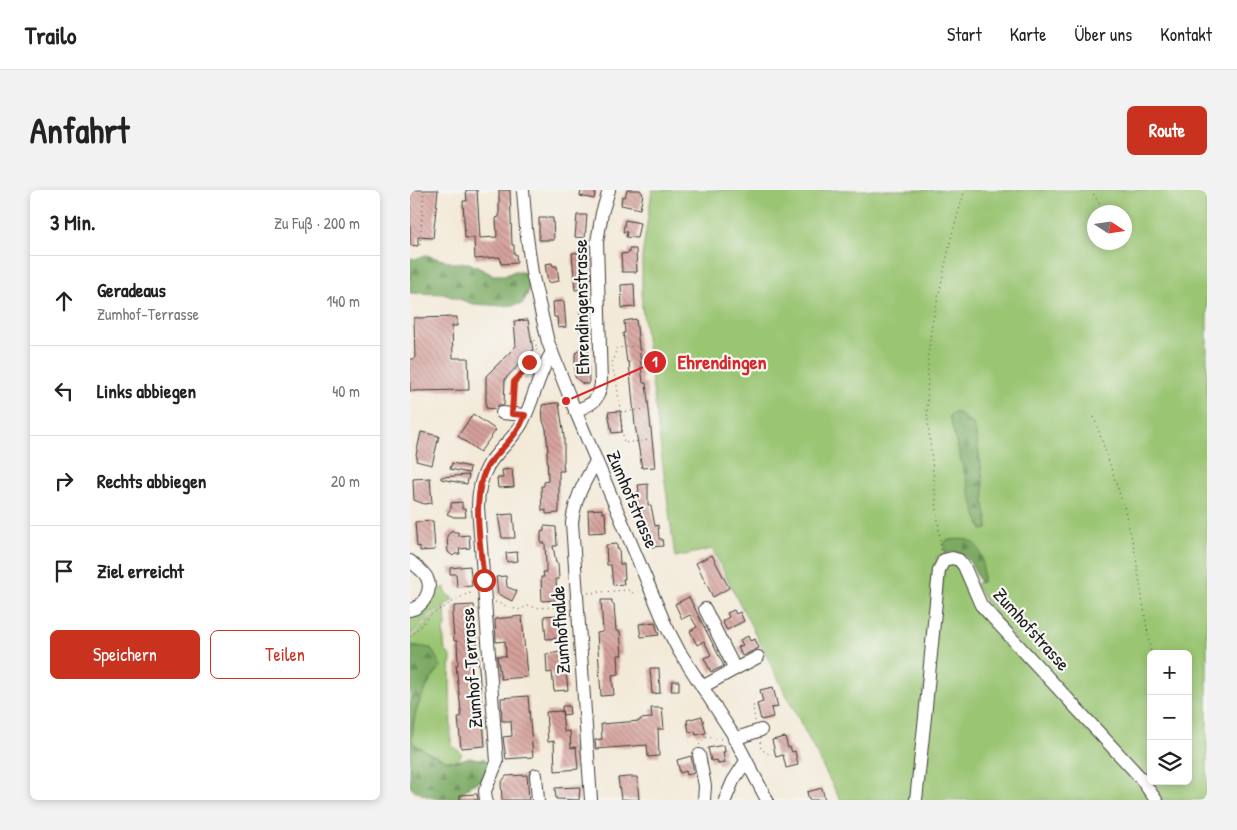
<!DOCTYPE html>
<html lang="de">
<head>
<meta charset="utf-8">
<style>
  body { margin:0; font-family:"Patrick Hand",sans-serif; background:#f2f2f2; color:#222 }
  .controls { position:absolute; right:15px; bottom:15px; display:grid; overflow:hidden; border-radius:8px; box-shadow:0 2px 8px #0003 }
  .controls button { width:45px; height:45px; display:grid; place-items:center; padding:0; border:0; border-bottom:1px solid #e0e0e0; background:#fff; color:#222; font:25px sans-serif }
  .compass { position:absolute; left:677px; top:15px; width:45px; height:45px; border-radius:50%; background:#fff; box-shadow:0 2px 8px #0003; rotate:102deg }
  .stop { position:absolute; width:15px; height:15px; margin:-11px; border:4px solid #c8321e; border-radius:50%; background:#fff }
  .stop.end { background:#c8321e; border-color:#fff; box-shadow:0 1px 5px #0008 }
  .list { margin:0; padding:0; list-style:none }
  h2 { display:flex; justify-content:space-between; align-items:center; height:65px; margin:0; padding:0 20px; font-size:21px }
  h2 small { font-size:16px; font-weight:400; color:#767676 }
  .list li { display:grid; grid-template-columns:32px 1fr auto; gap:15px; align-items:center; box-sizing:border-box; height:90px; padding:0 20px; border-top:1px solid #e0e0e0 }
  .list b { display:block; font-size:19px; white-space:nowrap }
  .list p { margin:0; font-size:16px; white-space:nowrap; color:#767676 }
  .list em { font-size:16px; font-style:normal; color:#767676 }
  .actions { display:flex; gap:10px; padding:15px 20px }
  .actions a { flex:1; padding:11px 0; border:1px solid #c8321e; border-radius:8px; text-align:center; font-size:18px; color:#c8321e }
  .actions .main { background:#c8321e; color:#fff }
  .icon { flex:none; width:28px; height:28px; fill:none; stroke:currentColor; stroke-width:2; stroke-linecap:round; stroke-linejoin:round }
  .map { position:relative; flex:none; width:797px; height:610px; overflow:hidden; border-radius:8px }
  header { display:flex; align-items:center; gap:30px; box-sizing:border-box; height:70px; padding:0 25px; background:#fff; border-bottom:1px solid #e0e0e0 }
  header strong { font-size:24px }
  nav { display:flex; gap:28px; margin-inline-start:auto; font-size:18px }
  .intro { display:flex; align-items:center; justify-content:space-between; box-sizing:border-box; height:120px; padding:0 30px }
  h1 { margin:0; font-size:35px }
  .button { padding:12px 22px; border-radius:8px; background:#c8321e; color:#fff; font-size:18px; font-weight:700 }
  main { display:flex; gap:30px; padding:0 30px }
  aside { flex:1; background:#fff; border-radius:8px; box-shadow:0 2px 8px #0003 }
  .map>svg:first-child { display:block }
  .green { fill:#9ac572; stroke:#5b7047; fill-rule:evenodd }
  .forest { fill:url(#forest-firs); stroke:#4c6340 }
  .building { fill:url(#building-back-hatch) }
  .lines { fill:none; stroke-linecap:round; stroke-linejoin:round }
  .minor-casing { stroke:#3c3b38; stroke-width:14 }
  .path { stroke:#3c3b38; stroke-width:1; stroke-dasharray:1 4; stroke-linecap:butt }
  .minor { stroke:#fff; stroke-width:12 }
  .route { stroke:#c8321e; stroke-width:6 }
  .labels { text-anchor:middle; dominant-baseline:central; stroke-width:4.5; stroke-linejoin:round; paint-order:stroke }
  .street-label { font-size:19px; fill:#1c1c1c; stroke:#f6f6f2 }
  .leader { fill:none; stroke:#d62828; stroke-width:2 }
  .callout-dot { fill:#d62828; stroke:#f6f6f2; stroke-width:2 }
  .mark-label { font-size:15px; text-anchor:middle; font-weight:bold; fill:#fff }
  .callout-label { font-size:20px; text-anchor:middle; font-weight:bold; fill:#d62828; stroke:#f6f6f2; stroke-width:4.5; stroke-linejoin:round; paint-order:stroke }
</style>
</head>
<body>
<header>
<strong>Trailo</strong>
<nav><a>Start</a><a>Karte</a><a>Über uns</a><a>Kontakt</a></nav>
</header>
<div class="intro"><h1>Anfahrt</h1><a class="button">Route</a></div>
<main>
<aside>
<h2>3 Min.<small>Zu Fuß · 200 m</small></h2>
<ul class="list">
<li><svg class="icon" aria-label="ahead" viewBox="0 0 24 24"><path d="M12 20V5M6 11l6-6 6 6"/></svg><div><b>Geradeaus</b><p>Zumhof-Terrasse</p></div><em>140 m</em></li>
<li><svg class="icon" aria-label="left" viewBox="0 0 24 24"><path d="M17 20v-9H6M10 6l-5 5 5 5"/></svg><div><b>Links abbiegen</b></div><em>40 m</em></li>
<li><svg class="icon" aria-label="right" viewBox="0 0 24 24"><path d="M7 20v-9h11M14 6l5 5-5 5"/></svg><div><b>Rechts abbiegen</b></div><em>20 m</em></li>
<li><svg class="icon" aria-label="arrive" viewBox="0 0 24 24"><path d="M6 21V4h12l-3 4 3 4H6"/></svg><div><b>Ziel erreicht</b></div></li>
</ul>
<div class="actions"><a class="main">Speichern</a><a>Teilen</a></div>
</aside>
<div class="map">
<svg width="797" height="610" viewBox="0 0 797 610">
  <defs>
    <pattern id="forest-firs" width="22" height="20" patternUnits="userSpaceOnUse" patternTransform="scale(1.25)"><rect width="22" height="20" fill="#7baa64"/><path d="M5 1l3.5 6h-7zM16 11l3.5 6h-7z" fill="#648a52"/></pattern>
    <pattern id="building-back-hatch" width="6" height="6" patternUnits="userSpaceOnUse" patternTransform="scale(1.25)"><rect width="6" height="6" fill="#d6a19b"/><path d="M-1 5l2 2M0 0l6 6M5-1l2 2" fill="none" stroke="#ad827e"/></pattern>
  </defs>
  <rect width="100%" height="100%" fill="#f6f6f2"/>
  <filter id="ink" filterUnits="userSpaceOnUse"><feTurbulence type="fractalNoise" baseFrequency=".02" numOctaves="2"/><feDisplacementMap in="SourceGraphic" scale="10" xChannelSelector="R" yChannelSelector="G"/><feConvolveMatrix kernelMatrix="1 2 1 2 8 2 1 2 1" color-interpolation-filters="sRGB"/></filter>
  <filter id="wash" filterUnits="userSpaceOnUse"><feTurbulence type="fractalNoise" baseFrequency=".0096" numOctaves="4" result="noise"/><feDisplacementMap in="SourceGraphic" scale="20" xChannelSelector="R" yChannelSelector="G"/><feGaussianBlur stdDeviation="1.12" result="paint"/><feColorMatrix in="noise" values="0 0 0 0 0 0 0 0 0 0 0 0 0 0 0 0 0 1.4 0 .05"/><feComposite in="paint" operator="in"/></filter>
  <g filter="url(#wash)">
    <rect width="100%" height="100%" fill="#f3e9d7"/>
    <g class="green">
      <path d="M242,0H797V610H748L582,423L565,394L573,391L560,351L540,350L536,364L528,366L527,370L503,610H430L302,359L265,367L232,116V67ZM684,22H714V52H684ZM741,464H778V591H741Z"/>
      <path d="M534,373H547L568,415L674,531L741,610H508Z"/>
      <path d="M35,397L36,404L41,407L43,410L20,424L0,446V428C14,423 19,415 24,402Z"/>
      <path d="M35,417L36,437L33,441L35,461L41,466L40,485L41,550L42,555L52,564L47,571C30,571 17,562 3,553C0,525 14,497 31,476L0,455V449L23,425Z"/>
    </g>
    <g class="forest">
      <path d="M16,65L43,73H59L83,85H96L105,81L116,83C122,96 119,103 112,114L93,116L64,114L33,104L0,103V68L5,69Z"/>
      <path d="M542,223H548L563,234L566,244L574,297V314L578,334L577,339L572,340L566,325L539,226Z"/>
      <path d="M539,350C546,350 554,348 560,351C574,358 573,378 573,391L570,393C563,377 556,356 536,364L534,352Z"/>
      <path d="M0,455L21,458L31,476C14,497 0,525 3,553L17,562L37,571H47L57,568L75,569L82,578L76,589L61,595L51,604L48,609C24,609 20,610 0,597Z"/>
    </g>
    <g id="blocks">
      <g class="building">
        <path d="M0,0H28L23,48L8,47V56L0,55Z"/>
        <path d="M56,0H67L70,48L87,47L86,28L89,27V0H100L102,55H104V64H106L107,73L91,74L90,67L65,69L64,48H55L53,11H57Z"/>
        <path d="M171,0H186L184,9L170,6Z"/>
        <path d="M217,0H230L233,4L230,19L211,15L212,6L215,7Z"/>
        <path d="M167,25H177L175,48L165,47Z"/>
        <path d="M129,28H143L144,50H129Z"/>
        <path d="M215,30L230,33L227,48L216,47L217,42H213Z"/>
        <path d="M219,59H226L227,82H212L211,64L219,63Z"/>
        <path d="M174,62L176,99L165,100L162,63Z"/>
        <path d="M142,73L143,76H147L149,91L138,93L135,74Z"/>
        <path d="M224,94L225,117L212,118L211,95Z"/>
        <path d="M154,111L156,137L148,138L147,127H144L143,112Z"/>
        <path d="M170,120H178L179,141L170,142Z"/>
        <path d="M47,127V136H42L43,168H58L59,200L0,201V169H5L4,128Z"/>
        <path d="M226,129L233,193H236L245,277L232,278L225,235L219,172H217L213,143H215L214,131Z"/>
        <path d="M118,130L123,160L95,189L94,215H89L85,219L76,218V186L106,156L104,131Z"/>
        <path d="M178,150L179,194H173L165,187V164Z"/>
        <path d="M144,213H149L154,247V272L153,273L154,281H149V323L136,324V320L132,321L131,296H134V292L138,291L137,261H138L136,239L133,231L132,215Z"/>
        <path d="M210,221L212,242L202,243L198,222Z"/>
        <path d="M63,224L86,240L70,262L48,246Z"/>
        <path d="M11,242L29,246L22,275L6,271L7,266L6,265Z"/>
        <path d="M42,273L60,277L59,283L40,279Z"/>
        <path d="M102,279L104,297L88,298L87,288H93L92,280Z"/>
        <path d="M59,285L57,294L31,289V287Z"/>
        <path d="M20,288L22,313L14,314L4,310L3,289Z"/>
        <path d="M238,294V315H241L245,336L248,335L249,349H252L253,356L242,357V350H239L238,336L234,337L231,316H228L227,302H229L228,295Z"/>
        <path d="M52,312V319H55L56,327H44L37,324L41,318V313Z"/>
        <path d="M192,319V323L195,322L196,342L179,343L178,320Z"/>
        <path d="M103,324L105,348H92L88,325Z"/>
        <path d="M23,331L25,360L10,361V356L7,357L5,332Z"/>
        <path d="M134,336L146,337L147,356H143L146,373H148L149,389H146L147,410L132,411L131,387H134L133,382H136V375L135,353H131V342L134,341Z"/>
        <path d="M42,340L44,342H48V346L59,345L60,358L49,359L50,364H45L43,366L38,362L37,346Z"/>
        <path d="M207,354V359H209L210,374H214L215,389H213L214,394L203,395L201,375H197L196,355Z"/>
        <path d="M107,362L108,371L97,372L96,363Z"/>
        <path d="M302,365L319,398L303,407L286,373Z"/>
        <path d="M60,376L62,396L47,397L46,384H40V378Z"/>
        <path d="M96,386L97,397L107,401L102,411L88,404L86,387Z"/>
        <path d="M279,407L314,476L301,482L294,468L301,465L294,451L287,455L280,441L287,437L280,425L272,429L265,414Z"/>
        <path d="M191,410H202V414H204L206,441H210L212,465H208L209,484L202,485L204,505L191,506L187,443L193,442Z"/>
        <path d="M64,415L75,556L51,558L48,527H51V521L46,475H48L47,451H44L42,423H44V416Z"/>
        <path d="M324,420L326,424L330,422L334,431L317,440L312,431L319,427L317,423Z"/>
        <path d="M150,425L152,448L136,449L134,426Z"/>
        <path d="M112,426L117,487L91,489L87,466H96L95,451L86,452L85,429Z"/>
        <path d="M245,432L249,445L231,447L229,434Z"/>
        <path d="M338,446L340,451L345,449L349,458L332,466L328,457L333,455L330,450Z"/>
        <path d="M152,462L153,481H156L158,500L144,501L142,482L137,483L136,464Z"/>
        <path d="M240,478H249L250,503L242,504Z"/>
        <path d="M262,491H269V501H261Z"/>
        <path d="M363,497L368,517L361,518L363,527L351,530L347,514L353,512L350,500Z"/>
        <path d="M118,506L123,567L96,569L93,547L102,546L101,531H92L91,508Z"/>
        <path d="M152,516H159L160,524L153,525Z"/>
        <path d="M241,518H252L254,539H248L249,566L238,567L237,555L186,559L185,550L192,549L191,534L230,531V529L242,528Z"/>
        <path d="M152,521L154,542L160,541L161,558L166,557L168,579L145,581L144,551L138,552L136,522Z"/>
        <path d="M292,526L296,543L286,545L285,541L279,543L277,530Z"/>
        <path d="M375,547L378,558L380,557L382,562L385,561L388,575L376,578L373,565L366,567L362,550Z"/>
        <path d="M314,555L315,562H313L315,573L308,574L307,570L301,571L298,558Z"/>
        <path d="M281,566L284,583L277,585L276,581L270,583L267,570Z"/>
        <path d="M117,585L119,610H92L91,593L96,586Z"/>
        <path d="M218,587H227L229,610L211,609L208,588Z"/>
        <path d="M170,597L169,610L146,609L145,598Z"/>
        <path d="M412,598L415,610H399L397,602Z"/>
        <path d="M67,604L68,610H50V605Z"/>
      </g>
    </g>
  </g>
  <g filter="url(#ink)">
    <use href="#blocks" fill-opacity="0" stroke="#3c3b38" stroke-width="1"/>
    <g class="lines">
      <defs>
        <g id="minor">
          <path d="M113,0L116,39L122,83L138,152L160,208L255,434L269,461L322,543L357,610"/>
          <path d="M165,221C181,214 188,213 191,194L187,52L192,23L199,0"/>
          <path d="M92,223L115,225"/>
          <path d="M0,371C5,376 14,381 17,388C23,401 13,417 0,420"/>
          <path d="M325,479L348,467"/>
          <path d="M292,497L325,479L295,419"/>
          <path d="M324,549L351,540"/>
          <path d="M289,565L295,596L294,610"/>
          <path d="M126,585L128,610"/>
          <path d="M76,610L75,601L87,572L68,317C68,303 71,288 78,276C87,260 103,250 112,233C124,210 128,184 142,162"/>
          <path d="M181,610L162,333C164,311 173,294 184,275L187,273"/>
          <path d="M315,610L323,591L336,571"/>
          <path d="M506,610L515,527L529,380L534,370L542,368L549,370L554,376L571,415L729,586L746,610"/>
        </g>
      </defs>
      <use href="#minor" class="minor-casing"/>
      <g class="path">
        <path d="M681,0L692,18"/>
        <path d="M10,55L14,0"/>
        <path d="M202,172L204,171L206,158L225,156"/>
        <path d="M202,176L207,195L214,253L239,250"/>
        <path d="M105,179L117,189"/>
        <path d="M94,203L103,204"/>
        <path d="M102,213L104,192L117,178L127,159L124,147H121"/>
        <path d="M211,222L236,219"/>
        <path d="M684,227L714,317L725,362L741,464"/>
        <path d="M531,360L517,222L518,166L522,134L532,90L542,44L555,0"/>
        <path d="M178,403L218,400L223,403L230,402"/>
        <path d="M85,412L108,420L118,416L129,418L156,416"/>
        <path d="M0,447L22,424L58,403L64,404"/>
        <path d="M344,516H343L345,531"/>
        <path d="M350,552L351,559L360,565L362,564"/>
        <path d="M289,555L296,547L311,549L313,547"/>
      </g>
      <use href="#minor" class="minor"/>
    </g>
  </g>
  <g class="lines" filter="url(#ink)">
    <path class="route" d="M74,390C71,359 60,301 79,274C92,257 108,245 115,225L102,224L104,192L117,178L119,172"/>
  </g>
  <g class="labels">
    <g class="street-label">
      <text transform="translate(171 117) rotate(-91)">Ehrendingenstrasse</text>
      <text transform="translate(223 309) rotate(67)">Zumhofstrasse</text>
      <text transform="translate(622 439) rotate(48)">Zumhofstrasse</text>
      <text transform="translate(150 440) rotate(-94)">Zumhofhalde</text>
      <text transform="translate(61 478) rotate(-94)">Zumhof-Terrasse</text>
    </g>
  </g>
  <path class="leader" d="M156 211L245 172"/>
  <g class="callout-dot">
    <circle cx="156" cy="211" r="5"/>
    <circle cx="245" cy="172" r="12"/>
  </g>
  <g class="mark-label">
    <text x="245" y="177">1</text>
  </g>
  <g class="callout-label">
    <text x="312" y="179">Ehrendingen</text>
  </g>
</svg>
<div class="controls">
<button>+</button>
<button>−</button>
<button><svg class="icon" aria-label="layers" viewBox="0 0 24 24"><path d="M12 4l9 5-9 5-9-5zM3 14l9 5 9-5"/></svg></button>
</div>
<svg class="compass" viewBox="-18 -18 36 36"><path d="M0-13l5 13h-10z" fill="#e53935"/><path d="M0 13l5-13h-10z" fill="#767676"/></svg>
<div class="stop" style="left:74px;top:390px"></div>
<div class="stop end" style="left:119px;top:172px"></div>
</div>
</main>
</body>
</html>
